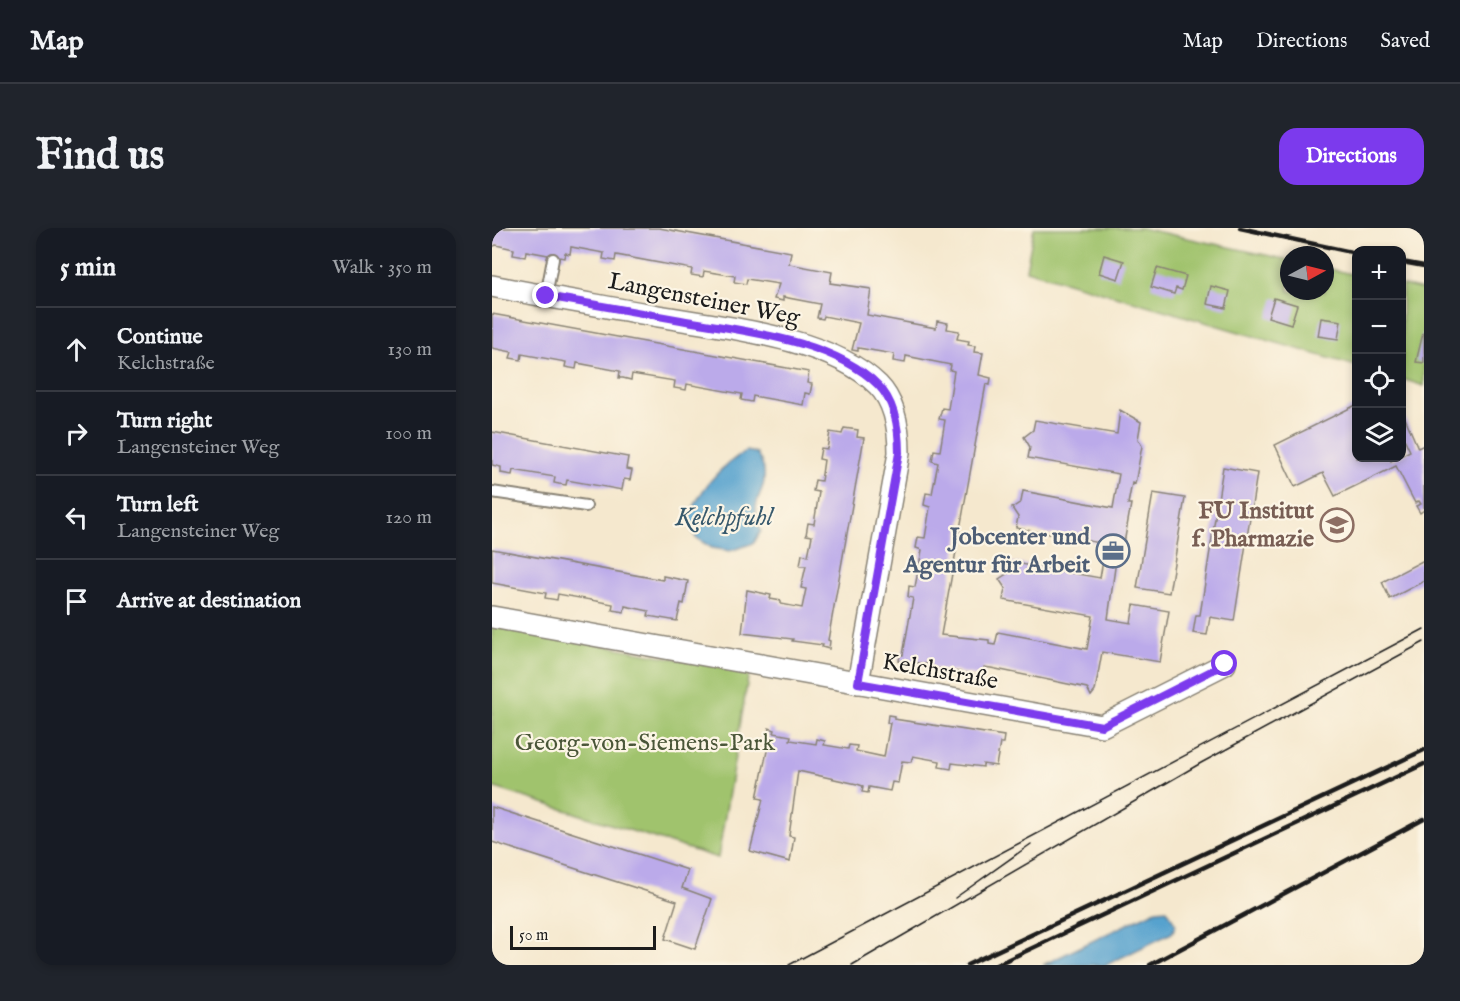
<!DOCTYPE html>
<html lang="en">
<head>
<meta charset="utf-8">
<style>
  body { margin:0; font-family:"IM FELL English",serif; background:#20242c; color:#f1f3f6 }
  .controls { position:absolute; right:18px; top:18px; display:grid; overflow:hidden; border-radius:12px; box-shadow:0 3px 9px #0003 }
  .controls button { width:54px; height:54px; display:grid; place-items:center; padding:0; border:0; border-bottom:2px solid #363941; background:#171b24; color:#f1f3f6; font:30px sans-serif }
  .compass { position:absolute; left:788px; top:18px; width:54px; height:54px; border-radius:50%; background:#171b24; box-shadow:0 3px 9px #0003; rotate:83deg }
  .scale { position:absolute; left:18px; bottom:15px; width:146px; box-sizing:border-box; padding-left:6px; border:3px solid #1c1c1c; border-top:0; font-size:16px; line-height:21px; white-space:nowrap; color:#1c1c1c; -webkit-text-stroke:4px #fcf5e5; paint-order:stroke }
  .stop { position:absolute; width:18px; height:18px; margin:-14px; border:4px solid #7c3aed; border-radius:50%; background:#fff }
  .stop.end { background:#7c3aed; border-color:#fff; box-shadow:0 2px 6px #0008 }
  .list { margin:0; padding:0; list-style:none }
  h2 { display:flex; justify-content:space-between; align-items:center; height:78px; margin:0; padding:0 24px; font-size:26px }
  h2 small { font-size:20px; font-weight:400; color:#9ea1a6 }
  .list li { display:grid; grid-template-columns:39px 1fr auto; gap:18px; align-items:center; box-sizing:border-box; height:84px; padding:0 24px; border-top:2px solid #363941 }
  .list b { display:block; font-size:22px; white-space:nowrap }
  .list p { margin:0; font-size:20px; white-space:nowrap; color:#9ea1a6 }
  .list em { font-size:20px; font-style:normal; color:#9ea1a6 }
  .icon { flex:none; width:33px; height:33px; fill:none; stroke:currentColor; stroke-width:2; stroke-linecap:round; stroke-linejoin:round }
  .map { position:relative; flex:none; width:932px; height:737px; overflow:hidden; border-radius:18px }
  header { display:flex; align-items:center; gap:36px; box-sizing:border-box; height:84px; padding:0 30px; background:#171b24; border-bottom:2px solid #363941 }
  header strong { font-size:28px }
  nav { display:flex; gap:33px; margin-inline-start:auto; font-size:21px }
  .intro { display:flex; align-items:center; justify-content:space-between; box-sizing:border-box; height:144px; padding:0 36px }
  h1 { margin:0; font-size:42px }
  .button { padding:15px 27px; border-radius:18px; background:#7c3aed; color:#fff; font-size:21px; font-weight:700 }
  main { display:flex; gap:36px; padding:0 36px }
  aside { flex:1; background:#171b24; border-radius:18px; box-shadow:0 3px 9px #0003 }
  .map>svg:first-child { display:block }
  .green { fill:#a0c36d; stroke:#5e7044; stroke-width:1.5 }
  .water { fill:#56a2ce; stroke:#395f75; stroke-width:1.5 }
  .building { fill:#bbaaea }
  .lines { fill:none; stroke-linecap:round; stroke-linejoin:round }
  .service-casing { stroke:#888275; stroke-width:14 }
  .minor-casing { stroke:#888275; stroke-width:24 }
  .service { stroke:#fff; stroke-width:10 }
  .minor { stroke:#fff; stroke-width:21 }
  .tram { stroke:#1c1c1c; stroke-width:1.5 }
  .rail { stroke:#1c1c1c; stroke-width:4.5 }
  .route { stroke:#7c3aed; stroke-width:8 }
  .labels { text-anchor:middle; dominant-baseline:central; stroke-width:4.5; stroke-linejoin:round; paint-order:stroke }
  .street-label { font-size:24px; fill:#1c1c1c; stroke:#fcf5e5 }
  .education-label { font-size:24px; font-weight:bold; fill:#785e54; stroke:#fcf5e5; text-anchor:end }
  .service-label { font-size:24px; font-weight:bold; fill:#4e5e75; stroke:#fcf5e5; text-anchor:end }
  .park-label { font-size:24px; fill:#4a5638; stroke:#fcf5e5 }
  .water-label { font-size:26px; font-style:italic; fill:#36586c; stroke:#fcf5e5 }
</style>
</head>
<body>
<header>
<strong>Map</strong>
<nav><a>Map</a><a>Directions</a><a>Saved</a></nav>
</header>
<div class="intro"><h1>Find us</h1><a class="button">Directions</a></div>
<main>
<aside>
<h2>5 min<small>Walk · 350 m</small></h2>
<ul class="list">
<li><svg class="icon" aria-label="ahead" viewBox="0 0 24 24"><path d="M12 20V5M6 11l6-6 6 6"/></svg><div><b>Continue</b><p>Kelchstraße</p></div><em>130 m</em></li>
<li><svg class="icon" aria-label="right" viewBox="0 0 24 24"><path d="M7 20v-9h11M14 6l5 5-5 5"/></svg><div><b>Turn right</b><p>Langensteiner Weg</p></div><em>100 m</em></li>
<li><svg class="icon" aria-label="left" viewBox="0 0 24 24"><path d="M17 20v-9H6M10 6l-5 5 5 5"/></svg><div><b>Turn left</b><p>Langensteiner Weg</p></div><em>120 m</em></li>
<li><svg class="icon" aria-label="arrive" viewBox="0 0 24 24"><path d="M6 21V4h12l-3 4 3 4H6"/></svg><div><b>Arrive at destination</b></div></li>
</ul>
</aside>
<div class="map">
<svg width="932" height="737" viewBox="0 0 932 737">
  <rect width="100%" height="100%" fill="#fcf5e5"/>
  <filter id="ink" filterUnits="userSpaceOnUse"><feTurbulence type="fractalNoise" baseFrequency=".0167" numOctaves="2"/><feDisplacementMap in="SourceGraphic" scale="12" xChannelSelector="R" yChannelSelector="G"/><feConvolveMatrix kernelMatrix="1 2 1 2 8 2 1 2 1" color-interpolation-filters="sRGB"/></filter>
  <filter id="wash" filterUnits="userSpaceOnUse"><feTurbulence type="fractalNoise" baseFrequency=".008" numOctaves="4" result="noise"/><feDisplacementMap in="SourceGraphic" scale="24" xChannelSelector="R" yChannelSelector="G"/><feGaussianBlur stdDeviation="1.35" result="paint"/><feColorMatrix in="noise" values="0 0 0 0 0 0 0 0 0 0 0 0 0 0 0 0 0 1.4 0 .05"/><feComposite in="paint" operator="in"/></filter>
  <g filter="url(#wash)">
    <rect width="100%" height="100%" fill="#f5e8ce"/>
    <g class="green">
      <path d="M542,0H649L797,32V63H833V40L864,47V138L534,42Z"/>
      <path d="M910,57L932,62V158L910,151Z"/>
      <path d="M0,397L257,444L226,630L0,559Z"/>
    </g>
    <g class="water">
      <path d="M254,223L265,225C267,230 272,237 272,243C275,268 255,269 269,303L262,315L238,323L220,320L204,310L196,293C207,262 225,241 254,223Z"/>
      <path d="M675,681L684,697L680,705L614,737H551L664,682Z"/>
    </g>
    <g id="blocks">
      <g class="building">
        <path d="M0,0H167L299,24L297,36L340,44L338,55L379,61L375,87L444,100L445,93L456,95L455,101L467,103L465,111L477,113L476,117L483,118L482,124L491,125L487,147L499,150L498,157L494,156L449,407L497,412V416L503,417L506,404L595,421L601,388L511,372L513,360L507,351L516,345L518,334L608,350L614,316L524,300L526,289L520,280L529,274L531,263L621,280L627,246L536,230L538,219L532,209L541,202L543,192L625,206L628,182L649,194L646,211L650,218L643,256L640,255L636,276H639L631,321L625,325L616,391L639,395L642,377L677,383L668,434L610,424L603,463L599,468L595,460L499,440L492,439L490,448L436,439V436L407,433L408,427H411L421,370L416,369L417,358L423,359L430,322L424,320L426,309L433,310L438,279L432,277L434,265L440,266L446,235L440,233L442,222L448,223L453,192L447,191L450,180L456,181L462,143L458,142L459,137L414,128L413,135L401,133L402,126L366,120V123L360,122L367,95L332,88L331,91L325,90L328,76L291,69V73L282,71L287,56L255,51L254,56L242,54L243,48L212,43L211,49L199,47L200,41L124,27L123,33L111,31L112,25L79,19L78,26L73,25L72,30L34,23L33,29L21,27L22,21L4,17L0,19Z"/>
        <path d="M612,27L632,33L626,51L607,45Z"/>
        <path d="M665,40L694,48L690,62L684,60L682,66L659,59Z"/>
        <path d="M719,58L738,63L734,80L715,76Z"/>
        <path d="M782,70L805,77L799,96L776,89Z"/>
        <path d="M0,86L317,144L315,155L320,156L318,166L313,165L311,177L261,168L260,174L249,172L250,166L195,156L194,162L182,160L183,153L140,146L139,152L131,150H127L128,143L85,135L84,141L73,139L74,134L30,126L29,132L18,130L20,124L0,120Z"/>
        <path d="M829,90L849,93L846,111L826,108Z"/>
        <path d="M931,105H932V135L924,134Z"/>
        <path d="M864,177V230H898L899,233L918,223L910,206V183L926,220L932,217V282L928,285L924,278L929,276L927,273L923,275L904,238L843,268L831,245L803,259L783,217Z"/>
        <path d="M352,200L366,202L365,209L372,210L336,412L338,413L337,421L330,419L331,417L300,413L301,411L250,405L255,362L279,367L278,371L289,373V376L310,380L314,361L309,360L314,338H308L310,326L316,328L320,308L314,307L316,295L322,296L327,264L321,263L323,252L329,253L332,232L327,231L329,220L335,221L338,204L350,206Z"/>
        <path d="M0,204L136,229L134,241L140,242L138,252L132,251L130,262L75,252L74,257L67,256L62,255L63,249L21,242L20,247L9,245V239L0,237Z"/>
        <path d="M731,239L765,245L742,393L718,389L715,407L701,405L704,387H708Z"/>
        <path d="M661,265L693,270L677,365L645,360Z"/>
        <path d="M0,321L171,352V348L196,353L192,376L189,375L185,393L156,388L157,383L133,378L132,384L120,382L121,376L66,366L65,372L53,370L54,365L0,355Z"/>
        <path d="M932,332V353L898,371L890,354Z"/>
        <path d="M396,487L402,488V491L512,508L511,515H508L504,538L491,536V539L460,535L459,541L447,539L448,533L421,528L419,534L410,533L406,555L400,554L398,563L377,559L376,565L370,564L371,558L365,556L306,543L297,608L302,609L298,634L258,623L271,571L265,570L278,509L275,508L277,500L283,502L282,505L299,508L298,512L324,516L325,511L333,513L332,517L356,521L357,517L365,518L364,523L392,529L398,495H395Z"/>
        <path d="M0,579L196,642L190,660L220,671L203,721L173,711L185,673L0,614Z"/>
      </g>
    </g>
  </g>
  <g filter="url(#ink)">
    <use href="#blocks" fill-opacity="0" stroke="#888275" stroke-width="1.5"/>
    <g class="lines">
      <defs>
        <g id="service">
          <path d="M54,68L61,31"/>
          <path d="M0,264L94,278"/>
        </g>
        <g id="minor">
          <path d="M0,58C55,69 111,78 166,88C231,99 338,109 386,157C403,174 407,202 407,225L366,455"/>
          <path d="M0,389L610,498L733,436"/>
        </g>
      </defs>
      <use href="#service" class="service-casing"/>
      <use href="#minor" class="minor-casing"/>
      <use href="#service" class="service"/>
      <use href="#minor" class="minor"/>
      <g class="tram">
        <path d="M463,670L539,616"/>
        <path d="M297,737L932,401"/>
        <path d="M360,737L709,535L932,414"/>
      </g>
      <g class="rail">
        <path d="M748,0L864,25"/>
        <path d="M923,0L932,1"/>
        <path d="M910,34L932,38"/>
        <path d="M475,737L932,522"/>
        <path d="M504,737L932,536"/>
        <path d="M658,737L932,591"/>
      </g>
    </g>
  </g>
  <g class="lines" filter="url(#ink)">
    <path class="route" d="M54,68C99,76 144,84 189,92C250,103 340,111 386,157C403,174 407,202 407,225L366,455L610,498L733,436"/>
  </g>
  <defs>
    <symbol id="university-ring" viewBox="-11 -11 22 22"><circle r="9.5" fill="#fcf5e5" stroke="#8d6e63" stroke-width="1.5"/><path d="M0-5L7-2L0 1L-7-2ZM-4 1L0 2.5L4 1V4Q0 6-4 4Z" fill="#8d6e63"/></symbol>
    <symbol id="office-ring" viewBox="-11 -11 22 22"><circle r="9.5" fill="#fcf5e5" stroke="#5c6f8a" stroke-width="1.5"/><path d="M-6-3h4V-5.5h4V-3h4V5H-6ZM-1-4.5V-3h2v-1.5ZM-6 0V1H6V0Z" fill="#5c6f8a"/></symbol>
  </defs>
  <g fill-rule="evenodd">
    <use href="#university-ring" x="826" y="278" width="38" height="38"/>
    <use href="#office-ring" x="602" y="304" width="38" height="38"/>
  </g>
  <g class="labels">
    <g class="street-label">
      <text transform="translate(212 72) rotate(11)">Langensteiner Weg</text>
      <text transform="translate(448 444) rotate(10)">Kelchstraße</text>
    </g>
    <g class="education-label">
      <text x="822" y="283">FU Institut<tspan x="822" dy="28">f. Pharmazie</tspan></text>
    </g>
    <g class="service-label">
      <text x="598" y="309">Jobcenter und<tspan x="598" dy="28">Agentur für Arbeit</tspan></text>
    </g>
    <g class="park-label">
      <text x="153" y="515">Georg-von-Siemens-Park</text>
    </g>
    <g class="water-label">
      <text x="232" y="289">Kelchpfuhl</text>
    </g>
  </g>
</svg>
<div class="controls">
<button>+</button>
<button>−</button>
<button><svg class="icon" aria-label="locate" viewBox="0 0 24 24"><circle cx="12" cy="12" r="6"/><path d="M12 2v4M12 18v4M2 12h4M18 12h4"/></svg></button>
<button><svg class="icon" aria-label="layers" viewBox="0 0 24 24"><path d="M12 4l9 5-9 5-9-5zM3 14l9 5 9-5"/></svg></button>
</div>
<svg class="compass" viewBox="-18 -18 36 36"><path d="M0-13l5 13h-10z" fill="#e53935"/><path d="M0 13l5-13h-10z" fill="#9ea1a6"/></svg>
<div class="scale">50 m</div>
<div class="stop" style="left:733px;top:436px"></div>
<div class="stop end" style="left:54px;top:68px"></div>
</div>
</main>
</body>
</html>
